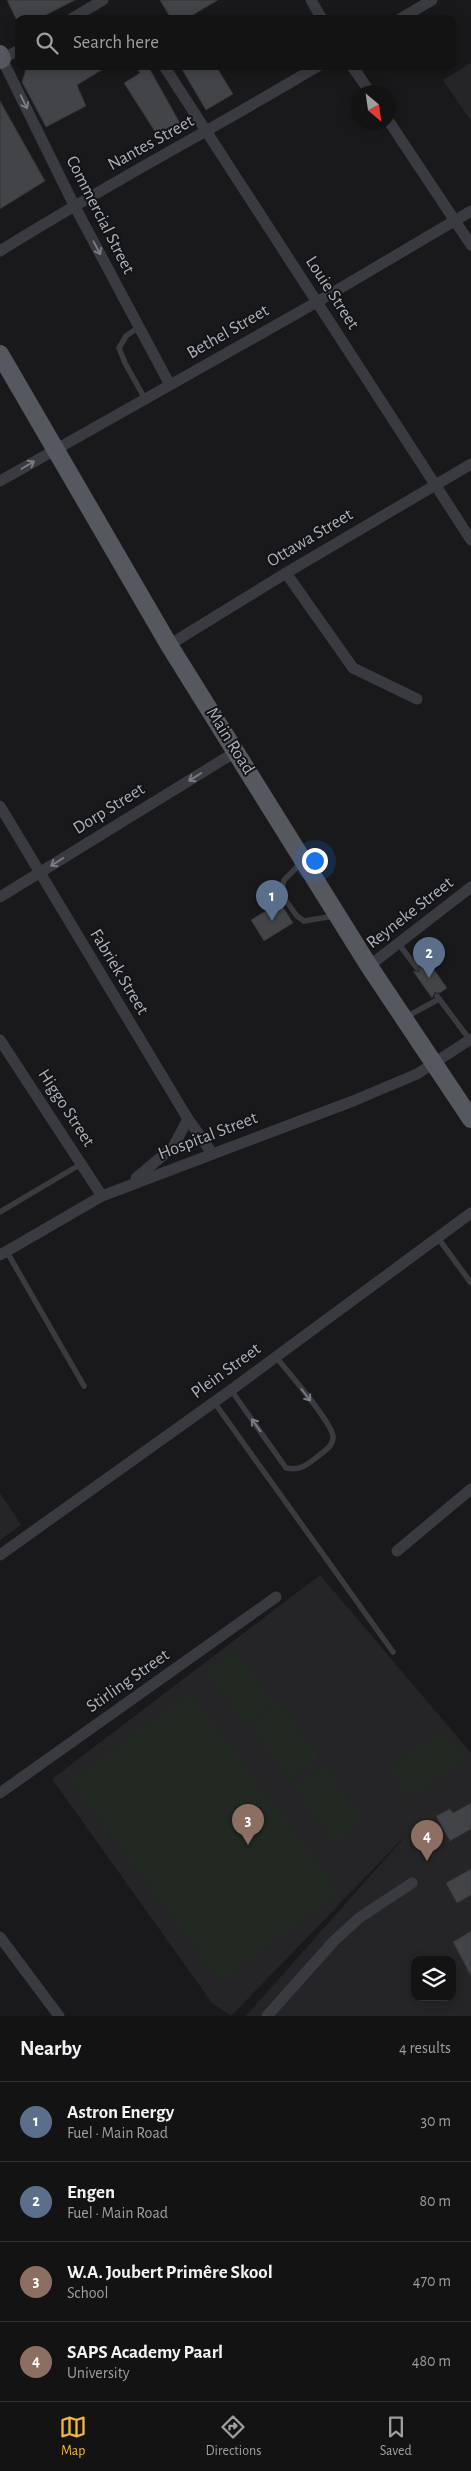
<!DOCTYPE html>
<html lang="en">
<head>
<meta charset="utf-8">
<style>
  body { margin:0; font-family:"Alegreya Sans",sans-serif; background:#1c1c1d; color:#f1f3f6 }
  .controls { position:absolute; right:15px; bottom:15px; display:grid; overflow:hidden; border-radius:10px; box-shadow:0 2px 12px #0003 }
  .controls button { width:45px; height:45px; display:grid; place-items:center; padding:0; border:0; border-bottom:1px solid #323234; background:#131314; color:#f1f3f6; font:25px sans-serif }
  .compass { position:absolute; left:351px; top:85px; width:45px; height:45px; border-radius:50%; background:#131314; box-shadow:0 2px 12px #0003; rotate:151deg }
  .you { position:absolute; left:314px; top:860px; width:18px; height:18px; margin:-12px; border:4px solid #fff; border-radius:50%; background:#1a73e8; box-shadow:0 0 0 8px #1a73e833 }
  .badge { display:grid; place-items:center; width:32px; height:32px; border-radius:50%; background:#f2b63a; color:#fff; font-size:16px; font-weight:700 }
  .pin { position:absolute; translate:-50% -41px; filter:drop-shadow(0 1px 2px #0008) }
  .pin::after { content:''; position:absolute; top:26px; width:18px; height:15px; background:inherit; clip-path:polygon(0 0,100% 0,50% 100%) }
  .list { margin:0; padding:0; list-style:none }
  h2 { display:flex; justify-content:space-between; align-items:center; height:65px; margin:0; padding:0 20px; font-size:21px }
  h2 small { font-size:16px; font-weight:400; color:#9d9ea0 }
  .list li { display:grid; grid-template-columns:32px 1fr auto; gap:15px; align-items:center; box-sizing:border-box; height:80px; padding:0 20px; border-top:1px solid #323234 }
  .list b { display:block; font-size:19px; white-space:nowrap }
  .list p { margin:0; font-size:16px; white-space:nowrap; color:#9d9ea0 }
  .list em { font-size:16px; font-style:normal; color:#9d9ea0 }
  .icon { flex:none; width:28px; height:28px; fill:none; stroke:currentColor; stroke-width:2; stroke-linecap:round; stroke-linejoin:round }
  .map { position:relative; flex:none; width:471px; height:2016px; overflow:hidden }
  .search { position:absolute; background:#131314; box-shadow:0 2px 12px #0003; left:15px; right:15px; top:15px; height:55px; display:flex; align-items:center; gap:12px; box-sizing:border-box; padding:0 18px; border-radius:10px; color:#9d9ea0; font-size:19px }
  .sheet { height:385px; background:#131314 }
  nav { display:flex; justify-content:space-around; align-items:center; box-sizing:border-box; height:70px; border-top:1px solid #323234; background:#131314; font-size:14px; color:#9d9ea0 }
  nav a { display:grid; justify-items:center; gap:2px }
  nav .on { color:#f2b63a }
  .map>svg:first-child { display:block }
  .built { fill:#252528; fill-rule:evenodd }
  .pitch { fill:#212922 }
  .building { fill:#434448; stroke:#333337 }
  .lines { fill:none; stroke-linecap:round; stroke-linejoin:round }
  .service { stroke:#3a3b40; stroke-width:5.5 }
  .minor { stroke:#3a3b40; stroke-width:11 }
  .primary { stroke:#56585f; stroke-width:18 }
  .oneway { stroke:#787b84 }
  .labels { text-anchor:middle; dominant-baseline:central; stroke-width:4; stroke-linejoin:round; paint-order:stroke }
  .street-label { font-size:18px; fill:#abb0bb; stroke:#141416 }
</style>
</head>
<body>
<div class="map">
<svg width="471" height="2016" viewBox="0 0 471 2016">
  <rect width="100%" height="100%" fill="#19191b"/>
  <g class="built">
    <path d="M471,63V121L443,80Z"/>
    <path d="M0,1493L21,1525L0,1540Z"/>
    <path d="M320,1575L471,1753V2016H246L410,1831L231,2016L212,2003L52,1779ZM415,1960H452V1997H415Z"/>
  </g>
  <g class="pitch">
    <path d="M235,1649L274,1702L245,1724L206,1670Z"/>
    <path d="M190,1693L339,1892L220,1981L71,1781Z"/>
    <path d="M280,1704L319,1758L290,1780L250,1726Z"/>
    <path d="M445,1730L466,1759L410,1798L390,1768Z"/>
    <path d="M324,1767L364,1820L334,1842L295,1788Z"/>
  </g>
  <g class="building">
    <path d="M7,0H75L38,19H16Z"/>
    <path d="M160,0H218L186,19H171Z"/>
    <path d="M27,66H108L77,85L86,106L46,127L22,82Z"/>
    <path d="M136,66H148L181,125L159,138L124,83L140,73Z"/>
    <path d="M180,66H216L233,94L206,110Z"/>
    <path d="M0,101L45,181L0,209Z"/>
    <path d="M280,902L293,923L264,941L251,920Z"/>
    <path d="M427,960L447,988L440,993L435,992L432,998L413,971L419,972L421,965Z"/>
    <path d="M471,1803V1829L450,1841L436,1816L450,1809L453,1813Z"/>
    <path d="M471,1869V1895L457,1903L446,1883Z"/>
    <path d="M471,1931V1976L453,1942Z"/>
  </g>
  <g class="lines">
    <g class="service">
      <path d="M139,327L126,336L119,348L125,363L145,399"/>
      <path d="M302,862L284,880L281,894L297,916L304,921L334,916"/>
      <path d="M398,943L417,968"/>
      <path d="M437,996L470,1040"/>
      <path d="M406,1017L439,999"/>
      <path d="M0,1212L81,1164"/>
      <path d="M438,1238L471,1283"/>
      <path d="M7,1252L84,1386"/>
      <path d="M231,1390L286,1468C300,1471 307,1465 317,1457C324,1451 334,1446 333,1436C331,1421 288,1372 276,1357"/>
      <path d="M214,1402L393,1652"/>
    </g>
    <g class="minor">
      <path d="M311,0L322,19"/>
      <path d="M71,19L103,0"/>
      <path d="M400,19L432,0"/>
      <path d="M19,50L2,59L74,205L170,385"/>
      <path d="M164,66L471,540"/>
      <path d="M352,66L370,92"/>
      <path d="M388,120L471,245"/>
      <path d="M0,251C104,186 213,129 318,66"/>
      <path d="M0,481L317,302L471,211"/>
      <path d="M286,573L353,668L417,699"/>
      <path d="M169,645L286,573L471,464"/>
      <path d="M0,806L188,1119L212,1153"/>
      <path d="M0,897L237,751"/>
      <path d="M369,966L471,887"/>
      <path d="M0,1040L102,1196"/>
      <path d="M136,1178L173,1147L188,1119"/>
      <path d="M0,1255L102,1196L353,1101L417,1074L471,1039"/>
      <path d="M397,1551L471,1489"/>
      <path d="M0,1555L231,1390L471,1213"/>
      <path d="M0,1793L276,1597"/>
      <path d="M0,1937L59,2016"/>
      <path d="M267,2016L334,1941L359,1918L412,1883"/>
    </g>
    <g class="primary">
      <path d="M0,54L2,59L0,60"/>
      <path d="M0,354L169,645L369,966L471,1119"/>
    </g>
  </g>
  <defs><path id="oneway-shaft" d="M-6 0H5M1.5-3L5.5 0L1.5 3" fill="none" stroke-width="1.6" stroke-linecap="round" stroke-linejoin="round" transform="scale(1.25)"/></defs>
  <g class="oneway">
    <use href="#oneway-shaft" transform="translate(24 102) rotate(64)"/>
    <use href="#oneway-shaft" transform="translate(97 248) rotate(62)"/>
    <use href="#oneway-shaft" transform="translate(28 465) rotate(-30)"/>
    <use href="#oneway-shaft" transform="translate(195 777) rotate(148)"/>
    <use href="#oneway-shaft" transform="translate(57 862) rotate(148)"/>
    <use href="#oneway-shaft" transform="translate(306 1395) rotate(53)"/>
    <use href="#oneway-shaft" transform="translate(256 1425) rotate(-125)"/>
  </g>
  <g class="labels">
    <g class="street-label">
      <text transform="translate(151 143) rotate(-29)">Nantes Street</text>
      <text transform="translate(100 215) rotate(63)">Commercial Street</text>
      <text transform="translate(332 293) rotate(57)">Louie Street</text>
      <text transform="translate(228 332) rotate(-30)">Bethel Street</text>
      <text transform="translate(310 538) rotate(-31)">Ottawa Street</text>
      <text transform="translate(230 741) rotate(58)">Main Road</text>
      <text transform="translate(109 809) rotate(-32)">Dorp Street</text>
      <text transform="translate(410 913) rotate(-38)">Reyneke Street</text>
      <text transform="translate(119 972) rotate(59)">Fabriek Street</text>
      <text transform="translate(66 1108) rotate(57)">Higgo Street</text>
      <text transform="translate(208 1136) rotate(-21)">Hospital Street</text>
      <text transform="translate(226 1371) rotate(-36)">Plein Street</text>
      <text transform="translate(128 1681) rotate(-35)">Stirling Street</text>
    </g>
  </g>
</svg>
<div class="controls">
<button><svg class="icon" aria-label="layers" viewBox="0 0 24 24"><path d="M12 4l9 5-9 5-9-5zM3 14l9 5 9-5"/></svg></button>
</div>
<svg class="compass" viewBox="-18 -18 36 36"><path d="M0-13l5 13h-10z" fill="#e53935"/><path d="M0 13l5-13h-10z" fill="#9d9ea0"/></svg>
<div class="you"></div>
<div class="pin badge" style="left:272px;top:921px;background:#5c6f8a">1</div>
<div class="pin badge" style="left:429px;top:978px;background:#5c6f8a">2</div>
<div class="pin badge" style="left:248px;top:1845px;background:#8d6e63">3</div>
<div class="pin badge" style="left:427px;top:1861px;background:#8d6e63">4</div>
<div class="search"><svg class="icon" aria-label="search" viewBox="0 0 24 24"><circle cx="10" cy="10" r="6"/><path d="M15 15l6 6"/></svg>Search here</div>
</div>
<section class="sheet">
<h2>Nearby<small>4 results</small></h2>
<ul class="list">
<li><span class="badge" style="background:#5c6f8a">1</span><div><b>Astron Energy</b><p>Fuel · Main Road</p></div><em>30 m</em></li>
<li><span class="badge" style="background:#5c6f8a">2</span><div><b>Engen</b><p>Fuel · Main Road</p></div><em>80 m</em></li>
<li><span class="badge" style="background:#8d6e63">3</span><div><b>W.A. Joubert Primêre Skool</b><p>School</p></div><em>470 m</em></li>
<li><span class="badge" style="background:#8d6e63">4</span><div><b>SAPS Academy Paarl</b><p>University</p></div><em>480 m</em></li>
</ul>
</section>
<nav>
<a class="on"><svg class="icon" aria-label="map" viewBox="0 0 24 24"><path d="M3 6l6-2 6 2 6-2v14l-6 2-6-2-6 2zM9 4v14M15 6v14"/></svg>Map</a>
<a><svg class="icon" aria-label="directions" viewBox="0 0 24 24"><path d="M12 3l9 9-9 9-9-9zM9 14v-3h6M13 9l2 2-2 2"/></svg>Directions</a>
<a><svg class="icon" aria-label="saved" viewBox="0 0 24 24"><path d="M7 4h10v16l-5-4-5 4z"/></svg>Saved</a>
</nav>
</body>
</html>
